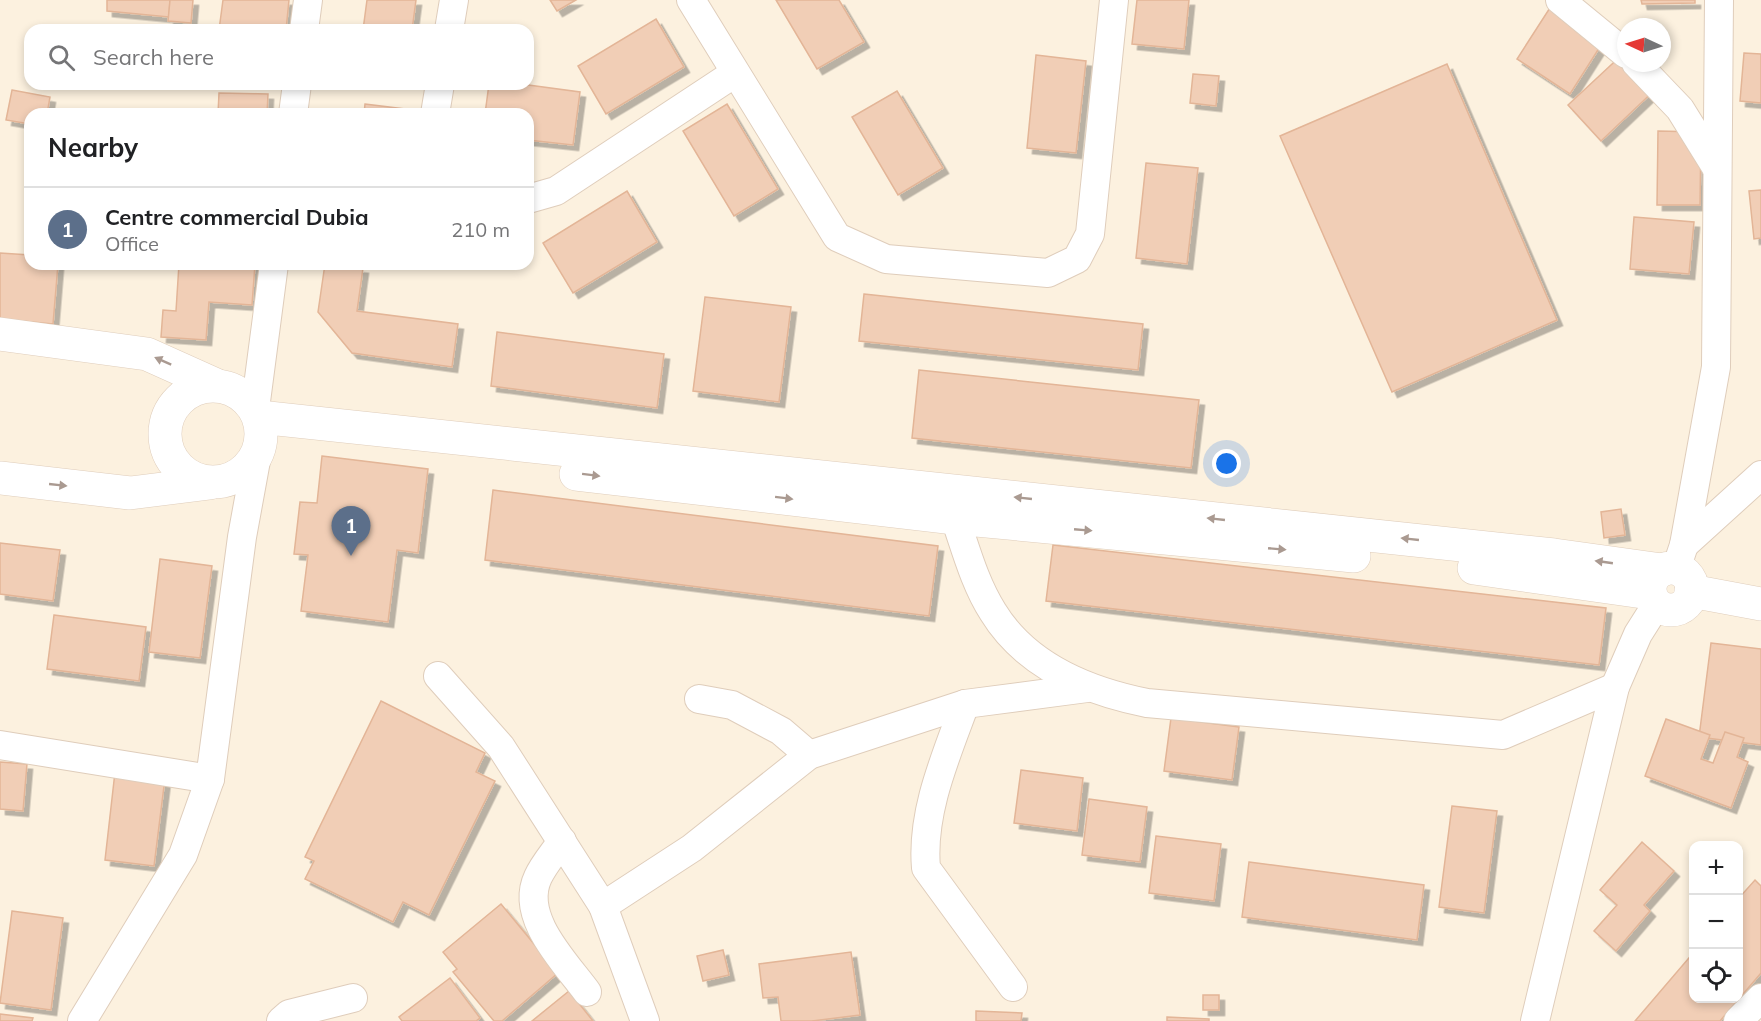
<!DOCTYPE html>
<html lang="en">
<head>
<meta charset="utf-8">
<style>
  body { margin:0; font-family:Mulish,sans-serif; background:#f6f6f6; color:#202124 }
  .controls { position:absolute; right:18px; bottom:18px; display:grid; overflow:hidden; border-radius:12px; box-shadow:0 3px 9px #0003 }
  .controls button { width:54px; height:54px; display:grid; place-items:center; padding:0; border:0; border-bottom:2px solid #e0e0e0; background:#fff; color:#202124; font:30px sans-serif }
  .compass { position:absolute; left:1617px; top:18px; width:54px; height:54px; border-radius:50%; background:#fff; box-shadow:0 3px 9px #0003; rotate:274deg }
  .you { position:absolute; left:1227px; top:464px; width:21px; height:21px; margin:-15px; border:4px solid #fff; border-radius:50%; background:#1a73e8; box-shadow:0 0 0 9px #1a73e833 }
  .badge { display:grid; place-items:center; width:39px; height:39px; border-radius:50%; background:#e66943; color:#fff; font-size:20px; font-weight:700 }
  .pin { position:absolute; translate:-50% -50px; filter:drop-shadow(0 2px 3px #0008) }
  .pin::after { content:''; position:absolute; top:32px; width:21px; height:18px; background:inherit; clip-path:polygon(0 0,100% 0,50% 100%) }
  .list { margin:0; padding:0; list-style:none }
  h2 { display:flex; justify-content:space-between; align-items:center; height:78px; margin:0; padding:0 24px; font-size:26px }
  h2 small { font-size:20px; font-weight:400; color:#757577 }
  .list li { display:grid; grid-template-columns:39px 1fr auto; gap:18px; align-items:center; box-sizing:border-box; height:84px; padding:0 24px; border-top:2px solid #e0e0e0 }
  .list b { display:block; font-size:22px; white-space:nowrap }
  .list p { margin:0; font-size:20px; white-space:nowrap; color:#757577 }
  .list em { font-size:20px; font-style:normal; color:#757577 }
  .icon { flex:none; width:33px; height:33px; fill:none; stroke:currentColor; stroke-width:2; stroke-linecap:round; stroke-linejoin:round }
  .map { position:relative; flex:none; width:1761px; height:1021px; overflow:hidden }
  .search { position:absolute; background:#fff; box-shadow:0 3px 9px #0003; left:24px; top:24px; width:510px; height:66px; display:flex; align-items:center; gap:15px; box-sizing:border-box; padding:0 21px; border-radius:18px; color:#757577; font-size:22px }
  .panel { position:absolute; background:#fff; box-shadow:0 3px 9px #0003; left:24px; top:108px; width:510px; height:162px; border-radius:18px }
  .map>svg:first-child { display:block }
  .building { fill:#f1ceb6; stroke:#e3b597; stroke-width:1.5; filter:url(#shadow) }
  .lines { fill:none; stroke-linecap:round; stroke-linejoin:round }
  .minor-casing { stroke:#dfcdbb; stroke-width:30 }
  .tertiary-casing { stroke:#dfcdbb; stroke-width:34 }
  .minor { stroke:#fff; stroke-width:28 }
  .tertiary { stroke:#fff; stroke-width:33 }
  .oneway { fill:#aa9a91 }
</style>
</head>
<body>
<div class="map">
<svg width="1761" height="1021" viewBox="0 0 1761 1021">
  <defs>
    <filter id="shadow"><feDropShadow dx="5.5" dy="5.5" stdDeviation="0" flood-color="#0004"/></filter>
  </defs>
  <rect width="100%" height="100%" fill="#fcf1df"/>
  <g class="building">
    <path d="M107,0H170L169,17L107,11Z"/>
    <path d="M170,0H193L191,23L168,21Z"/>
    <path d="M223,0H289L286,30H219Z"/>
    <path d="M367,0H416L412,30H363Z"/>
    <path d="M550,0H576L557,11Z"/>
    <path d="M776,0H839L864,42L817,69Z"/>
    <path d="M1137,0H1189L1184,49L1132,44Z"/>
    <path d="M1555,0L1610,31L1570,94L1517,59Z"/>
    <path d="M1641,0H1695V3L1642,4Z"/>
    <path d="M656,19L684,67L606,114L578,66Z"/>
    <path d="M1626,51L1660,85L1601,141L1568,105Z"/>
    <path d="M1744,53L1761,54V103L1740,101Z"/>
    <path d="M1036,55L1086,61L1076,153L1027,148Z"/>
    <path d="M1447,64L1557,320L1392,392L1280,136Z"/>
    <path d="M1193,74L1219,76L1216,106L1190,103Z"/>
    <path d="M489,84H521L580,92L573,145L528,140V114H485Z"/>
    <path d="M12,90L50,97L47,114H30V124L6,120Z"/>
    <path d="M897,91L943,168L898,195L852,117Z"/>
    <path d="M219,93L268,94L267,114H218Z"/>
    <path d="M365,104L413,110V114H364Z"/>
    <path d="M727,104L778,189L734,216L683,131Z"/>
    <path d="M1658,131L1701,132L1700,205H1657Z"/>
    <path d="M1146,163L1198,168L1187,264L1136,258Z"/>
    <path d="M1761,190V238L1754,239L1749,191Z"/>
    <path d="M627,191L657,242L573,293L543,243Z"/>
    <path d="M1634,217L1694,222L1689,274L1630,269Z"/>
    <path d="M0,253L30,255V264H58L53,324L0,319Z"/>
    <path d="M179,264H255L252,305L209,302L206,340L161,337L163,310L176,311Z"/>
    <path d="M325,264L363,268L357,311L458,324L452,367L352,353L318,312Z"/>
    <path d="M864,294L1143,324L1138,370L859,341Z"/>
    <path d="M705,297L791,307L779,402L693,391Z"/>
    <path d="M497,332L664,354L657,408L491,386Z"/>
    <path d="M919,370L1199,400L1191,468L912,438Z"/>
    <path d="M322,456L428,469L418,553L397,550L388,622L301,611L308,555L294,554L300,502L317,503Z"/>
    <path d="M493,490L938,546L929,616L485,560Z"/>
    <path d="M1621,509L1625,535L1604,538L1601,512Z"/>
    <path d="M0,543L60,550L53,601L0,594Z"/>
    <path d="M1053,545L1606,608L1599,665L1046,601Z"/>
    <path d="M160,559L212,566L200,658L149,652Z"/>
    <path d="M54,615L146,627L139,681L47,669Z"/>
    <path d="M1711,643L1761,649V745L1699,737Z"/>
    <path d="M381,701L485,753L476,772L495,781L429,915L403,902L393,922L305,879L314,861L305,857Z"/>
    <path d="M1171,718L1239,727L1232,780L1164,771Z"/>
    <path d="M1666,719L1710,735L1701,759L1713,763L1725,732L1744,738L1737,757L1748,762L1731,808L1645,776Z"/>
    <path d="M0,762L27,764L23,811L0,809Z"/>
    <path d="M1021,770L1083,778L1077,831L1014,823Z"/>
    <path d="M115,772L165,778L154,866L105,860Z"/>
    <path d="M1089,799L1147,807L1140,862L1082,855Z"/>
    <path d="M1452,806L1497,811L1484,913L1439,907Z"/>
    <path d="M1156,836L1221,844L1214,901L1149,893Z"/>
    <path d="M1642,842L1674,871L1644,905L1650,911L1616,951L1594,931L1617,905L1600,890Z"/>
    <path d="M1249,862L1424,885L1417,940L1242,917Z"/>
    <path d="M1755,880L1761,886V973L1720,1021H1635L1694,952V998H1738V899Z"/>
    <path d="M501,904L558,973L502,1021H494L453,972L457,969L443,952Z"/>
    <path d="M12,911L63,918L51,1010L0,1003Z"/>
    <path d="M723,950L729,975L703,981L697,956Z"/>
    <path d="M851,952L860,1015L812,1021H781L778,997L763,998L759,964Z"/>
    <path d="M450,978L480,1018L476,1021H402L399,1017Z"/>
    <path d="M569,991L593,1021H532Z"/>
    <rect x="1203" y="995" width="16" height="15"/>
    <path d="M976,1011L1022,1013L1021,1021H976Z"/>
    <path d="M0,1014L33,1018L32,1021H0Z"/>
    <path d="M1167,1017L1209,1019V1021H1167Z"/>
  </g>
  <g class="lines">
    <defs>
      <g id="minor">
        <path d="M691,0L837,237L886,259L1048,273L1077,259L1090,234L1114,0"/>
        <path d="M1560,0L1626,54"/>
        <path d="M304,30L308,0"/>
        <path d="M449,30L454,0"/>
        <path d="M1636,63L1680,109L1716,167"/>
        <path d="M293,114L297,84"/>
        <path d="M435,114L440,84"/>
        <path d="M528,199L556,191L735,73"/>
        <path d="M255,409L274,264"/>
        <path d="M955,518C966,550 975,584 993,612C1026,666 1087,691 1147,703L1503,735L1615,687"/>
        <path d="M1684,545L1761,475"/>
        <path d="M1676,569L1684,545L1716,367L1719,0"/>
        <path d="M438,676L501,747L603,906"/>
        <path d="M699,699L732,705L781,731L809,755"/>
        <path d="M965,704C946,756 921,812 926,868L1013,987"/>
        <path d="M0,745L210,779"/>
        <path d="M562,841C554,853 544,864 538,877C519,917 565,962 587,992"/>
        <path d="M82,1021L183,855L210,779L242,537L257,455"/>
        <path d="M281,1021L289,1014L353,998"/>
        <path d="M645,1021L603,906L692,848L809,755L965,704L1087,688"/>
        <path d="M1535,1021L1615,687L1638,634L1657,604"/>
        <path d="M1738,1021L1761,998"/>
      </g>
      <g id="tertiary">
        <path d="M0,334L147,354L216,385"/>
        <circle cx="213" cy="434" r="48"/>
        <path d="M259,417L1554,555L1662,570"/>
        <path d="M576,474L955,518L1354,556"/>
        <path d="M0,478L130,493L210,483"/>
        <path d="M1474,568L1650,593"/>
        <circle cx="1671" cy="589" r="21"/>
        <path d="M1691,591L1761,604"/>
      </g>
    </defs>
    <use href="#minor" class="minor-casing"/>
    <use href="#tertiary" class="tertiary-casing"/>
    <use href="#minor" class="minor"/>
    <use href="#tertiary" class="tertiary"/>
  </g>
  <defs><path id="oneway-solid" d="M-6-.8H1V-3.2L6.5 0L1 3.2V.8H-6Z" transform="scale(1.5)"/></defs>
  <g class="oneway">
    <use href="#oneway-solid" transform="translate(163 361) rotate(-156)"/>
    <use href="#oneway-solid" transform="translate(591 475) rotate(7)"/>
    <use href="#oneway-solid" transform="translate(58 485) rotate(6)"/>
    <use href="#oneway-solid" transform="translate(784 498) rotate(7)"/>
    <use href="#oneway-solid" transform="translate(1023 498) rotate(-174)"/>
    <use href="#oneway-solid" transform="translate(1216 519) rotate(-174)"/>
    <use href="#oneway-solid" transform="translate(1083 530) rotate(5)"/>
    <use href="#oneway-solid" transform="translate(1410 539) rotate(-174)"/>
    <use href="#oneway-solid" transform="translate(1277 549) rotate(5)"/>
    <use href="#oneway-solid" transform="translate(1604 562) rotate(-172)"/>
  </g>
</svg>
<div class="controls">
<button>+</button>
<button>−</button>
<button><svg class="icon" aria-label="locate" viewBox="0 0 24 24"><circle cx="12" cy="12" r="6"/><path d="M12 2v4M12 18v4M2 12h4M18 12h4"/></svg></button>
</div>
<svg class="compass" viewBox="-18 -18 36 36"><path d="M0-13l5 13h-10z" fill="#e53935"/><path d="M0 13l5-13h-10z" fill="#757577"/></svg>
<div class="you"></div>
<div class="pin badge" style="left:351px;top:556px;background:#5c6f8a">1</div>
<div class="search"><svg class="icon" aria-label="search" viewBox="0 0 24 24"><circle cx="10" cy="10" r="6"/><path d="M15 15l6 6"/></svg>Search here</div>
<section class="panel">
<h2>Nearby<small></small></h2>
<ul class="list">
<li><span class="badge" style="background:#5c6f8a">1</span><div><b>Centre commercial Dubia</b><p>Office</p></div><em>210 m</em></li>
</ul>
</section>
</div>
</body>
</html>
